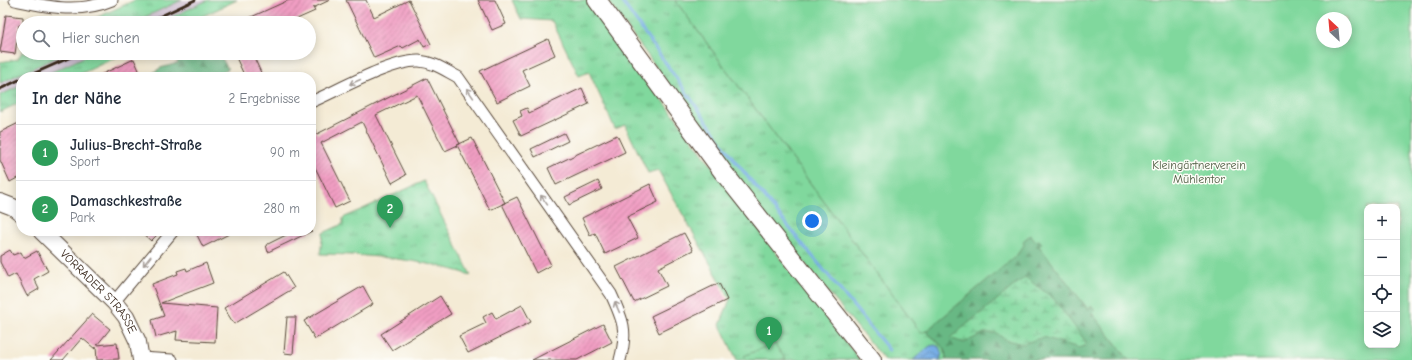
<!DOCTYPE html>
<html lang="de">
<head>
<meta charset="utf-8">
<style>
  body { margin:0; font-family:"Comic Neue",sans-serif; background:#f6f6f7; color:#1f2937 }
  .controls { position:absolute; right:12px; bottom:12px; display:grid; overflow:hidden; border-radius:8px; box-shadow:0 2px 10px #0003 }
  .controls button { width:36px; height:36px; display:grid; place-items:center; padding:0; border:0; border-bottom:1px solid #e0e1e3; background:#fff; color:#1f2937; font:20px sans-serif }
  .compass { position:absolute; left:1316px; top:12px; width:36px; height:36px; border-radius:50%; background:#fff; box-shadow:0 2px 10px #0003; rotate:334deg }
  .you { position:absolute; left:812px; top:221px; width:14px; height:14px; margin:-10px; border:3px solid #fff; border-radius:50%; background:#1a73e8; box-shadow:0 0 0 6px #1a73e833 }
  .badge { display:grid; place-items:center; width:26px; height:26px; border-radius:50%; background:#d1495b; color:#fff; font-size:13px; font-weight:700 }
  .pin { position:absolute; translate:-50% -33px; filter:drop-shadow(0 1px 2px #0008) }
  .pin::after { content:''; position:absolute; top:21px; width:14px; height:12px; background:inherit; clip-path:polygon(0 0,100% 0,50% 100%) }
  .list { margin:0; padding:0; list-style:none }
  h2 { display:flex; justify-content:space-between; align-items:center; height:52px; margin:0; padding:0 16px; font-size:17px }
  h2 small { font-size:13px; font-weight:400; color:#747a83 }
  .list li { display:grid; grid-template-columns:26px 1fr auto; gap:12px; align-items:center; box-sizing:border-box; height:56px; padding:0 16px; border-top:1px solid #e0e1e3 }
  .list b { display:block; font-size:15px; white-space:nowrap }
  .list p { margin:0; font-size:13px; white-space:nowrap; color:#747a83 }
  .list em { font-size:13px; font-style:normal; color:#747a83 }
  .icon { flex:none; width:22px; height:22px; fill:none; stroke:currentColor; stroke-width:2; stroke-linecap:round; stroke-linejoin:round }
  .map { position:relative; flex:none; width:1412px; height:360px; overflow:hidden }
  .search { position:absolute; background:#fff; box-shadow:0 2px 10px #0003; left:16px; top:16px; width:300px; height:44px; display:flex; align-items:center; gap:10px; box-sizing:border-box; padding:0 14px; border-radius:22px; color:#747a83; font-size:15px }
  .panel { position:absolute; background:#fff; box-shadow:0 2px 10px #0003; left:16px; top:72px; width:300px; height:164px; border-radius:16px }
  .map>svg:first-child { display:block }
  .industrial { fill:#cebed1 }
  .grass { fill:url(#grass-tufts); stroke:#5e815e }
  .forest { fill:url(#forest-firs); stroke:#527151 }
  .wetland { fill:url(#wetland-marsh); stroke:#5e815e }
  .garden { fill:#80d89d; stroke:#5e815e; fill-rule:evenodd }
  .water { fill:url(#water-waves); stroke:#596c82 }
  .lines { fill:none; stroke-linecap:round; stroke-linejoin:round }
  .stream { stroke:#77ade5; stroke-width:3 }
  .building { fill:url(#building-hatch) }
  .street-casing { stroke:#574739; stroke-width:13 }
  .secondary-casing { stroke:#574739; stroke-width:18 }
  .primary-casing { stroke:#574739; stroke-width:20 }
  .street { stroke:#fff; stroke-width:11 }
  .secondary { stroke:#fff; stroke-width:16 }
  .primary { stroke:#fff; stroke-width:18 }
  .rail { stroke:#3b2a1e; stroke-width:3 }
  .oneway { stroke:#a79f9a }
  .labels { text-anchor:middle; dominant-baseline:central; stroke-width:3; stroke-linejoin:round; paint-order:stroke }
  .park-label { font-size:12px; fill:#505e44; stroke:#fdfcf7 }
  .street-label { font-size:12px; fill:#3b2a1e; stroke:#fdfcf7 }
</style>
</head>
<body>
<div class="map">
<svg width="1412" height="360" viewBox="0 0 1412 360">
  <defs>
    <pattern id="grass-tufts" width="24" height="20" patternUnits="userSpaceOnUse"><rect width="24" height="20" fill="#80d89d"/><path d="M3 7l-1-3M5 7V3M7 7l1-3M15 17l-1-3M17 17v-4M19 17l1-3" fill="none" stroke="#6aaf7f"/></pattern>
    <pattern id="forest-firs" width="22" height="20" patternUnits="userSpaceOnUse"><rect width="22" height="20" fill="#68b884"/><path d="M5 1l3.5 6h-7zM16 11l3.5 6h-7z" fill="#57966b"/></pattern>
    <pattern id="wetland-marsh" width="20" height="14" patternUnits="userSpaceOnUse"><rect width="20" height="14" fill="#80d89d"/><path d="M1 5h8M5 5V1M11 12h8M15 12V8" fill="none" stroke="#6aaf7f"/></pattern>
    <pattern id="water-waves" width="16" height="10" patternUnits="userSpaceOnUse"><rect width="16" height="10" fill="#77ade5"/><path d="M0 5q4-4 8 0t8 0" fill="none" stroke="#638db9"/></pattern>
    <pattern id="building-hatch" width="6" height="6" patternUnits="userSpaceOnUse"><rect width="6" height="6" fill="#f19ec3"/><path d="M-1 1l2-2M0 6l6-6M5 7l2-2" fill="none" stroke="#c4819e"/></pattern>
  </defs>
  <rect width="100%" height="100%" fill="#fdfcf7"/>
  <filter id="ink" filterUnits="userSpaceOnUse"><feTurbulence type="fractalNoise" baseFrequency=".025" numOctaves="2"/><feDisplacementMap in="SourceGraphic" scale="8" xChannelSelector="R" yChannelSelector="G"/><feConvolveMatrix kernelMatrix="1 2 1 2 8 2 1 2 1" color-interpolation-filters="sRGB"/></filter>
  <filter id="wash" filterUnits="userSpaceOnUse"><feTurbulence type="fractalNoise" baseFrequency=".012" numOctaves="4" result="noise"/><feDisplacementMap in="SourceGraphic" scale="16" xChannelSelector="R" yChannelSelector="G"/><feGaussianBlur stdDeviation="0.9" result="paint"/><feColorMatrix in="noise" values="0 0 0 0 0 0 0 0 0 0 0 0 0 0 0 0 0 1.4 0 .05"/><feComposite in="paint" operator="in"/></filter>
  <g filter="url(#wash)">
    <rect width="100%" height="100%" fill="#f4ebd5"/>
    <g class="industrial">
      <path d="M182,0H208L159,23H132Z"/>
      <path d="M66,53H93L41,77H21V86L0,95V83Z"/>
    </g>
    <g class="grass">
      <path d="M135,0H182L132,23H85Z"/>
      <path d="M208,0H237L188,23H159Z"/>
      <path d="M512,0H589L782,261L860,360H737L720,325L730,299L658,170L648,173L625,125L615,129L589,72L579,76L552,21L521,19Z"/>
      <path d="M607,0H675L921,333L926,331L945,349L946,360H884L757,205Z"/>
      <path d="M23,50V53H66L0,83V62L18,59Z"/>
      <path d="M93,53H125L74,77H41Z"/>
      <path d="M21,86V102L0,112V95Z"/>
      <path d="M424,181L471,275C421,259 372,255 320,254L323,233L343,224V218Z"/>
    </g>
    <g class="forest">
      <path d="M177,53H219L228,69L215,77H148L160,68L178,63L175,54Z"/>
      <path d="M1030,235L1043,243L1039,246L1088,309L1092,306L1095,310L1092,313L1129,360H946L945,349L926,331L1018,254L1023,241Z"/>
    </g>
    <path class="wetland" d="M1025,277L1054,299L1086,342L1085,346L1079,348L1043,337L1023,344L1006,340L996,333H984L964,343L950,338Z"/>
    <g class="garden">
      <path d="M675,0H1412V360H1129L1092,313L1095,310L1092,306L1088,309L1039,246L1042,243L1039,240L1035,241L1030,235L1023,241L1024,245L1016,256L926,331L921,333ZM1322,18H1346V42H1322ZM1367,207H1397V345H1367Z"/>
      <path d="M774,343L786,360H746L744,356Z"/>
    </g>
    <path class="water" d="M935,345L939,347L942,353L940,360H913L930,346Z"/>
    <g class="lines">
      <path class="stream" d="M621,0L735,161L889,350"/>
    </g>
    <g id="blocks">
      <g class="building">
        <path d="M289,0H330L313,8L315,11L288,23H238Z"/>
        <path d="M346,0H366L374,17L409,0L431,44L424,47L420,39L403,48L401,46L374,58Z"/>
        <path d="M478,0H495L506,24L492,30Z"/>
        <path d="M6,15L23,17V26L19,25L15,54L0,52Z"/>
        <path d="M548,39L555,55L522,70L530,86L497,102L480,71Z"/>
        <path d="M234,53H252L263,77H245Z"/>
        <path d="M134,59L142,77H96Z"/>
        <path d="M427,78L460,144L445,151L417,95L376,115L406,175L392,183L362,122L321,143L350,201L335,208L311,159V122L317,134Z"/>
        <path d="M582,88L589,104L521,136L513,120L522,116L520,111L527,108L529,113Z"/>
        <path d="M21,122V176L10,182L0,160V132Z"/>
        <path d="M564,133L568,141L535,157L531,149Z"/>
        <path d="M617,135L625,152L556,185L548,168Z"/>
        <path d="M472,138L505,203L490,210L457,145Z"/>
        <path d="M598,181L602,189L569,205L565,197Z"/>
        <path d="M650,184L658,202L627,217L638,238L605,254L595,233L590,235L582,218Z"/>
        <path d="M517,197L551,265L536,273L502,204Z"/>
        <path d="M140,231H161L151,241Z"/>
        <path d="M195,231H235L203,247Z"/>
        <path d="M294,231H312L268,252L266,245Z"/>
        <path d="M684,233L693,250L658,268L667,286L634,302L616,267Z"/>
        <path d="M10,250L13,255L21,252L24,258L37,251L48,271L34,279L39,289L27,296L16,274L8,278L0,262V256Z"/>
        <path d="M206,263L213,283L161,303L217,308L215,342L176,340L177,331L156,337L152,320L164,316L152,284L178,274L177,271L186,268L187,271Z"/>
        <path d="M284,272L294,288L234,324L224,308Z"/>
        <path d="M719,283L727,300L659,333L651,316Z"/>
        <path d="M363,286L373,304L315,339L304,321Z"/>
        <path d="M440,296L451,314L392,350L381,334Z"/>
        <path d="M522,305L531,322L468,353L459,336L486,323L483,317L492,312L496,319Z"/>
        <path d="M92,314L110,329L97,345L117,343L119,359L97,360L96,347L95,349L82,338L63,360H51Z"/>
        <path d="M287,317H296L293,354L284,353Z"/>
        <path d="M603,324L612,342L577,360H532Z"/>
      </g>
    </g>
  </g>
  <g filter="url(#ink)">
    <use href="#blocks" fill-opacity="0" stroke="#574739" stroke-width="1"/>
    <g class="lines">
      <defs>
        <g id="street">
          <path d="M15,0C49,7 79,14 112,0"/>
          <path d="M311,102C337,91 391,60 419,61C434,62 446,71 458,77L611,294C623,320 628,331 620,360"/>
          <path d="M114,302L173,231"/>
          <path d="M141,358L172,360"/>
        </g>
        <g id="secondary">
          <path d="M0,202L13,207L21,213"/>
          <path id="s1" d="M41,231L114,302L126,317L138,342L141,360"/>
        </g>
        <path id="primary" d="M597,0L723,172L872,360"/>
      </defs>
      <use href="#street" class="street-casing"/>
      <use href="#secondary" class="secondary-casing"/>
      <use href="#primary" class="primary-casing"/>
      <use href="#street" class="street"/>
      <use href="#secondary" class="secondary"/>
      <use href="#primary" class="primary"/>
      <g class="rail">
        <path d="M146,23L195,0"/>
        <path d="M26,77L80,53"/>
        <path d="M0,89L21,79"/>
      </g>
    </g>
    <defs><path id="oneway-shaft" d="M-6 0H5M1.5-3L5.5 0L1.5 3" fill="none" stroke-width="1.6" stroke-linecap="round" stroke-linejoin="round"/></defs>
    <g class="oneway">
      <use href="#oneway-shaft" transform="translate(355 82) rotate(156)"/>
      <use href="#oneway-shaft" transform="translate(470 93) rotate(-125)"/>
      <use href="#oneway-shaft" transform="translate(544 200) rotate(-125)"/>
      <use href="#oneway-shaft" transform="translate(147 261) rotate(129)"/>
      <use href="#oneway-shaft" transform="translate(617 307) rotate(-114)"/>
    </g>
  </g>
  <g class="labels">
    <g class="park-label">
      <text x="1199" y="165">Kleingärtnerverein<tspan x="1199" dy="14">Mühlentor</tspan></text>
    </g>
    <g class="street-label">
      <text stroke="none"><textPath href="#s1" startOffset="84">VORRADER STRASSE</textPath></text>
    </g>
  </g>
</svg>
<div class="controls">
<button>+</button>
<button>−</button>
<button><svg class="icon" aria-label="locate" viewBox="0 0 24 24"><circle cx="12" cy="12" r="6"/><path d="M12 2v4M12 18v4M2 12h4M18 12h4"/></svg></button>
<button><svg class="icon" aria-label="layers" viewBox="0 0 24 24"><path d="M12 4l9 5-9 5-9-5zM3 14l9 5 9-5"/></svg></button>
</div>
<svg class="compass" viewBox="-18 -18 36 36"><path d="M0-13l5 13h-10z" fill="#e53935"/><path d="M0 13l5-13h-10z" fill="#747a83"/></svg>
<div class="you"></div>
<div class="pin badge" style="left:769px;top:350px;background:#2e9e5b">1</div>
<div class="pin badge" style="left:390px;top:228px;background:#2e9e5b">2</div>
<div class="search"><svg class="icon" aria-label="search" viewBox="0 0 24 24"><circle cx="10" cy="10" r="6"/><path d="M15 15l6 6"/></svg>Hier suchen</div>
<section class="panel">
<h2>In der Nähe<small>2 Ergebnisse</small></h2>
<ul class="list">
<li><span class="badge" style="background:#2e9e5b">1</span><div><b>Julius-Brecht-Straße</b><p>Sport</p></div><em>90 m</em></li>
<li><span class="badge" style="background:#2e9e5b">2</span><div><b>Damaschkestraße</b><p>Park</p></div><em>280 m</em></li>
</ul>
</section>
</div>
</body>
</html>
